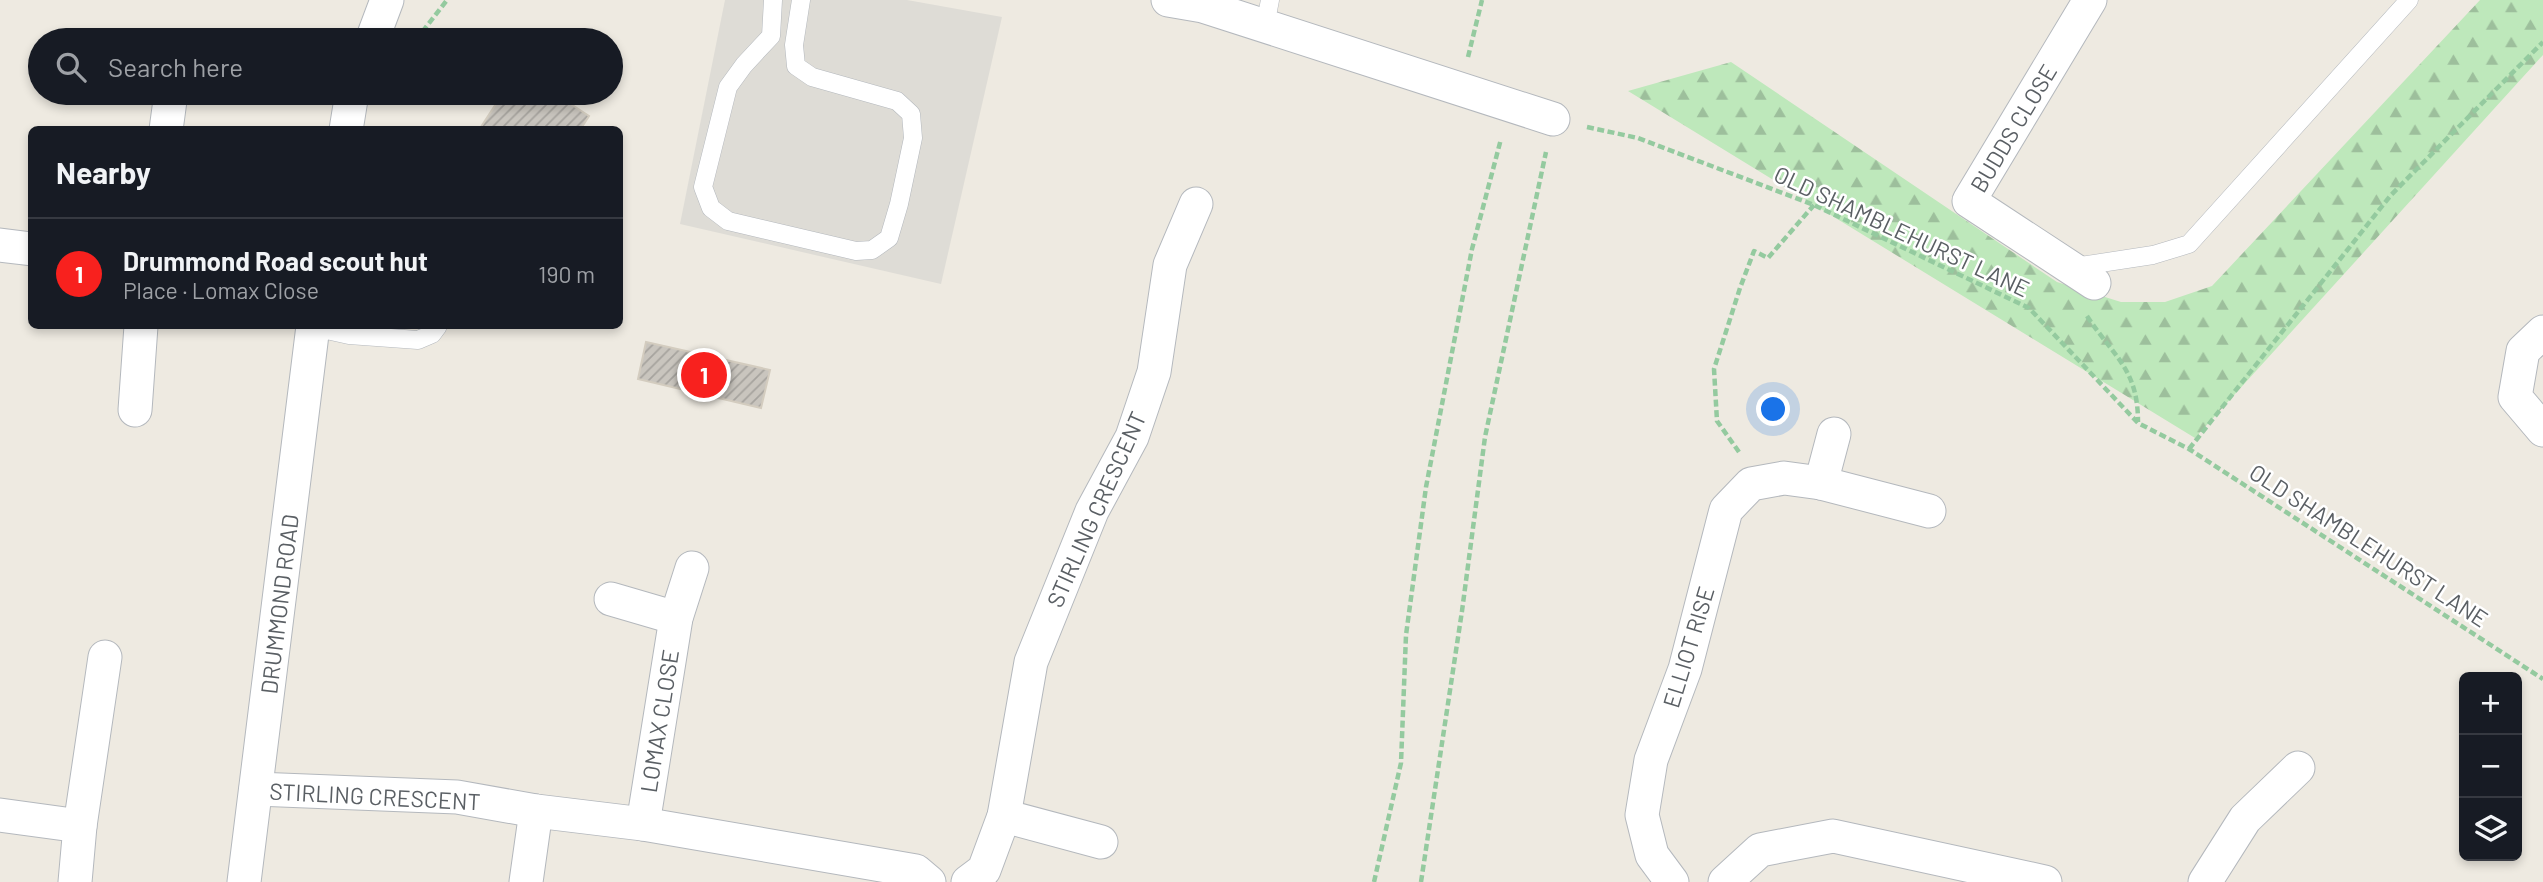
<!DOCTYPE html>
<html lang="en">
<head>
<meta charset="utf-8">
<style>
  body { margin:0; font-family:Barlow,sans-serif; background:#242831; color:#f1f3f6 }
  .controls { position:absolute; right:21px; bottom:21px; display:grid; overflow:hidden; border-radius:10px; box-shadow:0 4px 10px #0003 }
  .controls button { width:63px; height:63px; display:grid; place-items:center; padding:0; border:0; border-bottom:2px solid #363941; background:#171b24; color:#f1f3f6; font:35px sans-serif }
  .you { position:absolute; left:1774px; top:410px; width:24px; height:24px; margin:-18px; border:5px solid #fff; border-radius:50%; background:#1a73e8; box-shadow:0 0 0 10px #1a73e833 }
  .badge { display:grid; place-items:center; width:46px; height:46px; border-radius:50%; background:#f8211e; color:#fff; font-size:23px; font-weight:700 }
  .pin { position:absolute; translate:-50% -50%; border:4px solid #fff; box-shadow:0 2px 7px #0006 }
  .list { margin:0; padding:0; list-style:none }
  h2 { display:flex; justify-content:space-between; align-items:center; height:91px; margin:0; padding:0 28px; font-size:30px }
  h2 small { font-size:23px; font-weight:400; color:#9ea1a6 }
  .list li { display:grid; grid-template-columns:46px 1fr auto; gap:21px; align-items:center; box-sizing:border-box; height:112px; padding:0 28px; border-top:2px solid #363941 }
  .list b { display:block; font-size:26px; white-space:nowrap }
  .list p { margin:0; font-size:23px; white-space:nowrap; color:#9ea1a6 }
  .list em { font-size:23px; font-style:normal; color:#9ea1a6 }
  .icon { flex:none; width:38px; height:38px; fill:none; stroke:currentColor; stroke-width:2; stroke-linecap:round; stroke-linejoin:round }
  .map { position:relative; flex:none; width:2543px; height:882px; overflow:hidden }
  .search { position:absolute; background:#171b24; box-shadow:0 4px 10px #0003; left:28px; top:28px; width:595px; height:77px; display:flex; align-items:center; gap:18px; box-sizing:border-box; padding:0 24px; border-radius:38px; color:#9ea1a6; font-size:26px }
  .panel { position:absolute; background:#171b24; box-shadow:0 4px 10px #0003; left:28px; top:126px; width:595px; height:203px; border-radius:10px }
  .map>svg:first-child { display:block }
  .industrial { fill:#dedcd6 }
  .forest { fill:url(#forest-firs) }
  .building { fill:url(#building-hatch); stroke:#d3ccbf; stroke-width:2 }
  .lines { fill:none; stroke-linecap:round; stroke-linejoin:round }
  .lane-casing { stroke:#b4b8bd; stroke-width:19 }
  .street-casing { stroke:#b4b8bd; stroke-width:35 }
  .path { stroke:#94ca9f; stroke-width:4.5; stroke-dasharray:7 3.5; stroke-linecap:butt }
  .lane { stroke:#fff; stroke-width:18 }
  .street { stroke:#fff; stroke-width:33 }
  .labels { text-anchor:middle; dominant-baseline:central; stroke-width:5; stroke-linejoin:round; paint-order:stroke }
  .street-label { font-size:23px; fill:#5a5f64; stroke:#fff }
</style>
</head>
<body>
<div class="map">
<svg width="2543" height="882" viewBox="0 0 2543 882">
  <defs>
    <pattern id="forest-firs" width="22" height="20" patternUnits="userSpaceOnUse" patternTransform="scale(1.75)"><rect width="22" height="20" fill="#bee8bb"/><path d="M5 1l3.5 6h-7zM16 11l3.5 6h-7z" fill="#9dbf9c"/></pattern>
    <pattern id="building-hatch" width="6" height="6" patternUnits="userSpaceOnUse" patternTransform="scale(1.75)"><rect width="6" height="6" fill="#c9c5be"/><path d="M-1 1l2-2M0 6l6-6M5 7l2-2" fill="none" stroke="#a6a39e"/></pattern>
  </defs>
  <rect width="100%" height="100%" fill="#eeeae1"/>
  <path class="industrial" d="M725,0H907L1002,17L941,284L680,224Z"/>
  <path class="forest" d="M2480,0H2543V55L2195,438L1628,91L1731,62L2057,282L2121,302H2165L2212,286Z"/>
  <g class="building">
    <path d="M503,93H554L589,116L580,130H479Z"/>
    <path d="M646,342L770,370L761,408L638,379Z"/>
  </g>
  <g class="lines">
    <defs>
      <g id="lane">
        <path d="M773,0L771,36L744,65L728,87L703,187L711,208L728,221L856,251L872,250L889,238L899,204L913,138L911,114L897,101L812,77L796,66L794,45L801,0"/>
        <path d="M1265,26L1270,0"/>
        <path d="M2074,267L2153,255L2189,244L2409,0"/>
        <path d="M313,327L349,335L418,340L432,334L438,326"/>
      </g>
      <g id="street">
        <path d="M1168,0L1203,6L1553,119"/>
        <path d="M2090,0L1969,201L2094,283"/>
        <path d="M372,40L387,0"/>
        <path d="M166,130L171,93"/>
        <path d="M346,130L352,93"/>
        <path d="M0,245L32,249"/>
        <path d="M2543,332L2523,351L2515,397L2543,430"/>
        <path d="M135,410L141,326"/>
        <path d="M1821,483L1834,434"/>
        <path d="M611,599L676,618"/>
        <path d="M256,789L457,797L536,811L643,824L916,871L929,882"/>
        <path d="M0,815L80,826"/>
        <path d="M1004,816L1101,842"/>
        <path d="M643,824L676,618L692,568"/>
        <path d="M75,882L80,826L105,657"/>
        <path d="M244,882L313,326"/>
        <path d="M526,882L536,811"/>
        <path d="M968,882L984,870L1004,816L1031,662L1092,511L1132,437L1154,372L1170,265L1196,204"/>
        <path d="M1672,882L1652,855L1642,815L1651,760L1685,669L1726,510L1751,484L1784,478L1821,483L1929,511"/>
        <path d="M1725,882L1760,850L1833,836L2045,882"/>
        <path d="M2205,882L2245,819L2298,768"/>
      </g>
    </defs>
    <use href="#lane" class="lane-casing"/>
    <use href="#street" class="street-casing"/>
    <g class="path">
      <path d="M416,40L447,0"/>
      <path d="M1468,57L1482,0"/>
      <path d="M389,102L392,93"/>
      <path d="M1587,127L1638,138L1814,205L2029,308L2138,423L2189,449L2543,679"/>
      <path d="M2087,316C2114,357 2138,369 2138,422"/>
      <path d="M2189,449L2391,195L2543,42"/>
      <path d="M1739,452L1717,421L1714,369L1740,288L1754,251L1768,258L1814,205"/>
      <path d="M1374,882L1401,763L1406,635L1426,487L1472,249L1501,139"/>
      <path d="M1421,882L1462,611L1485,437L1546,152"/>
    </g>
    <use href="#lane" class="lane"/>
    <use href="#street" class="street"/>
  </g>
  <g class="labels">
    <g class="street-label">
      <text transform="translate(2013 128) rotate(-59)">BUDDS CLOSE</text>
      <text transform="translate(1902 231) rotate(25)">OLD SHAMBLEHURST LANE</text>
      <text transform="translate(1096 509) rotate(-66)">STIRLING CRESCENT</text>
      <text transform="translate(2369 545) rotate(33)">OLD SHAMBLEHURST LANE</text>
      <text transform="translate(279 604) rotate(-83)">DRUMMOND ROAD</text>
      <text transform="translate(1688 647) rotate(-73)">ELLIOT RISE</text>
      <text transform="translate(659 721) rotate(-81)">LOMAX CLOSE</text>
      <text transform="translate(375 796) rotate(3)">STIRLING CRESCENT</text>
    </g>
  </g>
</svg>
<div class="controls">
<button>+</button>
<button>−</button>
<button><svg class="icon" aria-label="layers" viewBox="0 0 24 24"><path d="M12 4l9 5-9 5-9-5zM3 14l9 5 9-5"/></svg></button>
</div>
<div class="you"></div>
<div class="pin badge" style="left:704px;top:375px">1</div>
<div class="search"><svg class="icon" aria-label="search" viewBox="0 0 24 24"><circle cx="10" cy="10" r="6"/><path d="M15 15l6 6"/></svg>Search here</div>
<section class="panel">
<h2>Nearby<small></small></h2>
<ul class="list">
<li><span class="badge">1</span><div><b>Drummond Road scout hut</b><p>Place · Lomax Close</p></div><em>190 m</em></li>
</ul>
</section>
</div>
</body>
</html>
